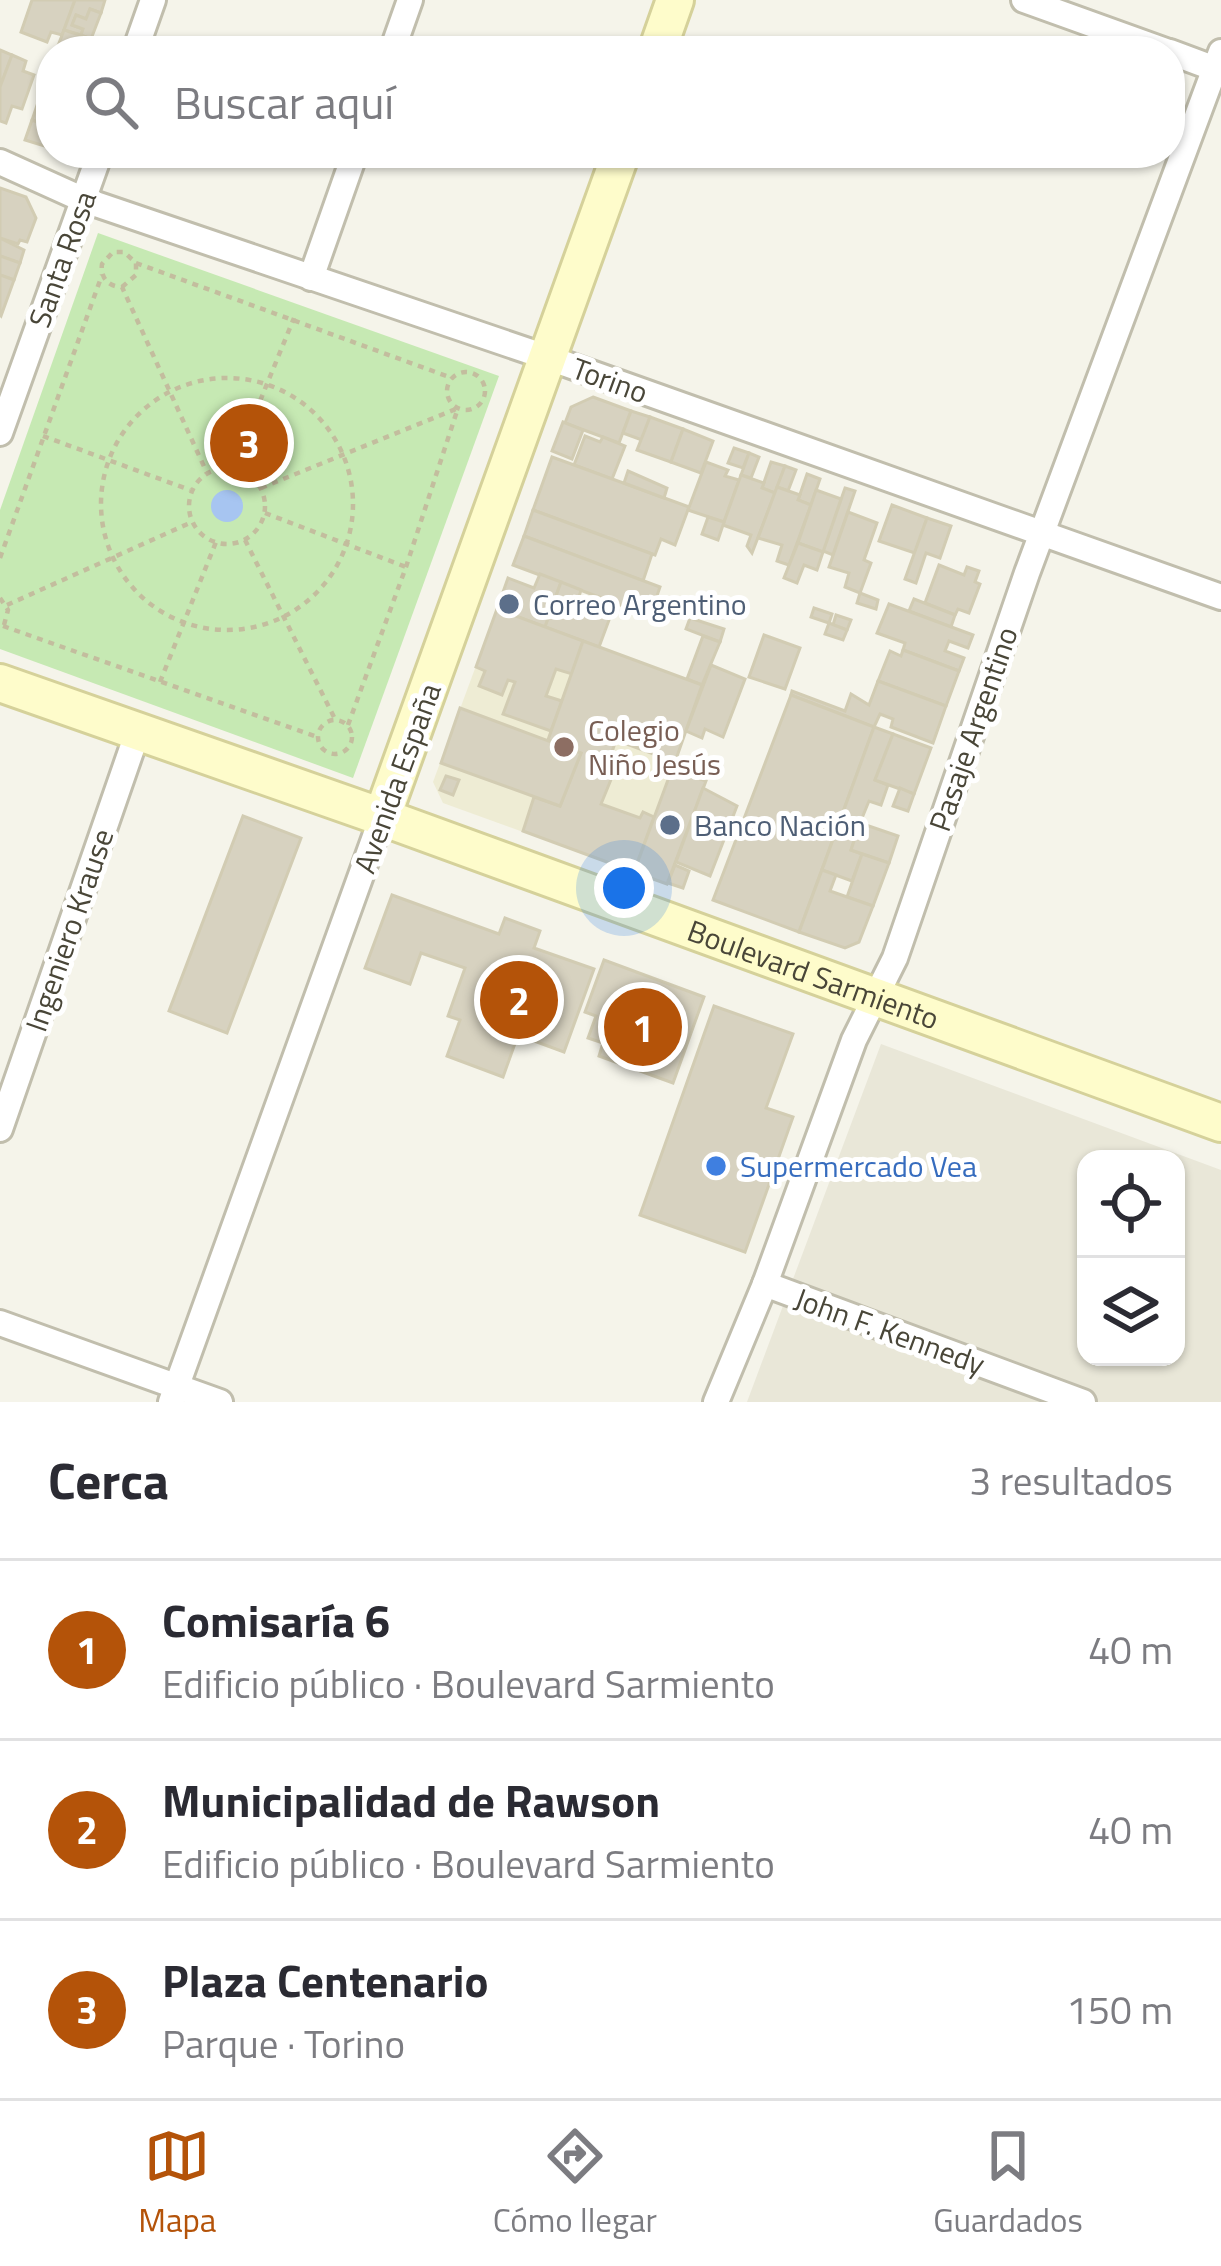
<!DOCTYPE html>
<html lang="es">
<head>
<meta charset="utf-8">
<style>
  body { margin:0; font-family:"Titillium Web",sans-serif; background:#f2f2f3; color:#2b2b33 }
  .controls { position:absolute; right:36px; bottom:36px; display:grid; overflow:hidden; border-radius:24px; box-shadow:0 3px 9px #0004 }
  .controls button { width:108px; height:108px; display:grid; place-items:center; padding:0; border:0; border-bottom:3px solid #e1e1e2; background:#fff; color:#2b2b33; font:60px sans-serif }
  .you { position:absolute; left:624px; top:888px; width:42px; height:42px; margin:-30px; border:9px solid #fff; border-radius:50%; background:#1a73e8; box-shadow:0 0 0 18px #1a73e833 }
  .badge { display:grid; place-items:center; width:78px; height:78px; border-radius:50%; background:#b45309; color:#fff; font-size:39px; font-weight:700 }
  .pin { position:absolute; translate:-50% -50%; border:6px solid #fff; box-shadow:0 3px 12px #0006 }
  .list { margin:0; padding:0; list-style:none }
  h2 { display:flex; justify-content:space-between; align-items:center; height:156px; margin:0; padding:0 48px; font-size:51px }
  h2 small { font-size:39px; font-weight:400; color:#7c7c81 }
  .list li { display:grid; grid-template-columns:78px 1fr auto; gap:36px; align-items:center; box-sizing:border-box; height:180px; padding:0 48px; border-top:3px solid #e1e1e2 }
  .list b { display:block; font-size:45px; white-space:nowrap }
  .list p { margin:0; font-size:39px; white-space:nowrap; color:#7c7c81 }
  .list em { font-size:39px; font-style:normal; color:#7c7c81 }
  .icon { flex:none; width:66px; height:66px; fill:none; stroke:currentColor; stroke-width:2; stroke-linecap:round; stroke-linejoin:round }
  .map { position:relative; flex:none; width:1221px; height:1402px; overflow:hidden }
  .search { position:absolute; background:#fff; box-shadow:0 3px 9px #0004; left:36px; right:36px; top:36px; height:132px; display:flex; align-items:center; gap:30px; box-sizing:border-box; padding:0 42px; border-radius:48px; color:#7c7c81; font-size:45px }
  .sheet { height:696px; background:#fff }
  nav { display:flex; justify-content:space-around; align-items:center; box-sizing:border-box; height:168px; border-top:3px solid #e1e1e2; background:#fff; font-size:33px; color:#7c7c81 }
  nav a { display:grid; justify-items:center; gap:6px }
  nav .on { color:#b45309 }
  .map>svg:first-child { display:block }
  .residential { fill:#e9e7d8; fill-rule:evenodd }
  .education { fill:#eeecd4 }
  .green { fill:#c6e9b3 }
  .water { fill:#a7c5f1 }
  .building { fill:#d7d2c0; stroke:#d2ccb3; stroke-width:3 }
  .lines { fill:none; stroke-linecap:round; stroke-linejoin:round }
  .street-casing { stroke:#c1bead; stroke-width:30 }
  .secondary-casing { stroke:#d5d19a; stroke-width:42 }
  .path { stroke:#c3bd9e; stroke-width:4.5; stroke-dasharray:6 6; stroke-linecap:butt }
  .street { stroke:#fff; stroke-width:24 }
  .secondary { stroke:#fefccb; stroke-width:36 }
  .service-dot { fill:#5c6f8a; stroke:#fff; stroke-width:4.5 }
  .education-dot { fill:#8d6e63; stroke:#fff; stroke-width:4.5 }
  .shop-dot { fill:#3f7fe0; stroke:#fff; stroke-width:4.5 }
  .labels { text-anchor:middle; dominant-baseline:central; stroke-width:10; stroke-linejoin:round; paint-order:stroke }
  .street-label { font-size:30px; fill:#494638; stroke:#fff }
  .service-label { font-size:30px; fill:#4e5e75; stroke:#fff; text-anchor:start }
  .education-label { font-size:30px; fill:#785e54; stroke:#fff; text-anchor:start }
  .shop-label { font-size:30px; fill:#366cbe; stroke:#fff; text-anchor:start }
</style>
</head>
<body>
<div class="map">
<svg width="1221" height="1402" viewBox="0 0 1221 1402">
  <rect width="100%" height="100%" fill="#f5f4ea"/>
  <path class="residential" d="M881,1044L1221,1170V1402H747ZM1086,1159H1176V1357H1086Z"/>
  <path class="education" d="M497,609L702,685L634,872L443,803L433,782Z"/>
  <path class="green" d="M98,233L499,376L353,778L0,649V510Z"/>
  <circle class="water" cx="227" cy="506" r="16"/>
  <g class="building">
    <path d="M32,0H75L62,35L51,32L47,42L21,32Z"/>
    <path d="M75,0H105L101,13L90,9L86,19L76,15L72,25L83,29L81,35L64,30Z"/>
    <path d="M90,9L101,13L91,39L81,35L83,29L72,25L76,15L86,19Z"/>
    <path d="M64,30L98,41L95,51H56Z"/>
    <path d="M0,50L12,55L0,87Z"/>
    <path d="M12,55L26,61L23,71L34,75L22,109L12,106L6,123L0,121V87Z"/>
    <path d="M45,82L51,84V127L32,120Z"/>
    <path d="M32,120L51,127V148L25,140Z"/>
    <path d="M0,188L26,197L36,218L27,242L20,240L18,244L0,238Z"/>
    <path d="M0,238L24,250L20,263L0,256Z"/>
    <path d="M0,256L20,263L14,280L0,275Z"/>
    <path d="M0,275L14,280L1,316L0,315Z"/>
    <path d="M593,397L631,411L619,443L565,423L571,407Z"/>
    <path d="M631,411L650,417L642,440L623,433Z"/>
    <path d="M650,417L683,429L671,462L637,450Z"/>
    <path d="M563,422L583,430L572,459L552,451Z"/>
    <path d="M683,429L713,441L701,473L671,462Z"/>
    <path d="M585,436L600,442L603,437L625,446L612,479L574,465Z"/>
    <path d="M734,448L749,453L743,468L728,463Z"/>
    <path d="M749,453L759,457L751,478L741,475Z"/>
    <path d="M552,457L689,507L675,545L661,539L655,555L533,510Z"/>
    <path d="M706,462L728,470L725,476L739,480L724,522L688,510Z"/>
    <path d="M771,462L785,466L775,493L762,488Z"/>
    <path d="M785,466L796,470L788,491L777,487Z"/>
    <path d="M628,471L667,488L664,498L624,483Z"/>
    <path d="M807,474L820,479L811,505L798,500Z"/>
    <path d="M741,475L764,483L762,488L775,493L752,553L747,546L751,535L723,525Z"/>
    <path d="M777,487L800,495L798,500L811,505L789,565L777,561L782,545L758,538Z"/>
    <path d="M845,488L855,491L833,555L823,551Z"/>
    <path d="M816,490L841,499L823,552L798,543Z"/>
    <path d="M892,505L927,518L915,553L879,541Z"/>
    <path d="M533,510L652,554L643,581L524,536Z"/>
    <path d="M848,512L877,523L864,560L871,563L860,593L845,587L849,573L829,567Z"/>
    <path d="M708,517L724,522L718,540L702,534Z"/>
    <path d="M927,518L951,526L940,558L926,553L916,583L905,579Z"/>
    <path d="M524,536L660,587L650,616L513,565Z"/>
    <path d="M798,543L823,552L817,570L804,565L797,583L784,578Z"/>
    <path d="M939,565L964,575L967,567L979,571L975,582L980,584L969,613L958,609L955,615L925,603Z"/>
    <path d="M540,574L561,582L545,627L497,609L508,578L534,588Z"/>
    <path d="M561,582L581,590L578,600L612,612L599,647L545,627Z"/>
    <path d="M860,593L878,600L876,609L857,603Z"/>
    <path d="M914,599L955,615L951,627L909,611Z"/>
    <path d="M889,604L973,635L968,648L949,641L945,651L964,658L959,671L903,650L905,643L877,633Z"/>
    <path d="M814,608L832,614L829,623L811,617Z"/>
    <path d="M497,609L583,641L572,674L556,669L546,696L562,701L551,731L503,714L515,682L508,680L502,695L479,686L485,671L476,667Z"/>
    <path d="M836,615L851,620L847,630L833,625Z"/>
    <path d="M690,618L724,629L720,642L686,629Z"/>
    <path d="M829,623L847,630L843,640L825,634Z"/>
    <path d="M764,635L800,648L785,689L749,677Z"/>
    <path d="M703,636L720,642L702,685L687,679Z"/>
    <path d="M583,641L702,685L675,762L616,740L612,752L621,755L601,804L640,818L643,812L654,817L634,872L523,831L534,797L560,806L581,753L548,740Z"/>
    <path d="M903,650L959,671L946,706L878,681L890,651L901,656Z"/>
    <path d="M711,665L745,679L723,737L705,729L702,738L686,731Z"/>
    <path d="M878,681L946,706L933,743L891,727L893,719L880,714L874,727L791,695L792,691L845,711L851,694L869,705Z"/>
    <path d="M791,695L874,727L799,932L713,900Z"/>
    <path d="M460,708L581,753L560,806L441,763Z"/>
    <path d="M874,727L893,734L875,780L888,785L881,805L869,801L860,823L851,850L862,854L852,881L822,870Z"/>
    <path d="M893,734L931,748L914,794L875,780Z"/>
    <path d="M672,769L706,781L667,884L634,872Z"/>
    <path d="M446,776L459,780L453,795L440,790Z"/>
    <path d="M703,788L737,806L710,876L676,862Z"/>
    <path d="M900,788L914,794L908,811L893,806Z"/>
    <path d="M243,816L301,838L227,1033L169,1011Z"/>
    <path d="M860,823L898,836L889,863L851,850Z"/>
    <path d="M862,854L889,863L873,906L847,897Z"/>
    <path d="M675,865L689,871L683,888L668,883Z"/>
    <path d="M822,870L836,875L830,891L873,906L859,942L845,948L799,932Z"/>
    <path d="M392,895L499,934L505,918L540,931L534,948L594,969L564,1052L518,1035L503,1077L447,1056L460,1020L448,1016L465,968L421,953L410,984L365,968Z"/>
    <path d="M604,960L704,997L673,1083L599,1056L603,1043L588,1038L596,1016L585,1012Z"/>
    <path d="M714,1006L793,1034L766,1108L793,1117L745,1252L640,1215Z"/>
  </g>
  <g class="lines">
    <defs>
      <g id="street">
        <path d="M1024,0L1166,51"/>
        <path d="M135,51L153,0"/>
        <path d="M392,51L410,0"/>
        <path d="M1170,52L1221,71"/>
        <path d="M0,162L84,200L549,358L1221,597"/>
        <path d="M311,278L355,153"/>
        <path d="M0,433L100,153"/>
        <path d="M0,1129L138,731"/>
        <path d="M765,1284L1083,1402"/>
        <path d="M0,1323L220,1402"/>
        <path d="M171,1402L382,817"/>
        <path d="M716,1402L765,1284L854,1040L895,958L1027,573L1221,52"/>
      </g>
      <g id="secondary">
        <path d="M657,51L675,0"/>
        <path id="s1" d="M0,683L382,817L1221,1123"/>
        <path d="M382,817L621,153"/>
      </g>
    </defs>
    <use href="#street" class="street-casing"/>
    <use href="#secondary" class="secondary-casing"/>
    <g class="path">
      <path d="M136,263L452,378"/>
      <path d="M122,287L136,275V263L124,252H113L102,264C100,278 109,287 122,287L207,473"/>
      <circle cx="466" cy="391" r="19"/>
      <circle cx="227" cy="504" r="126"/>
      <path d="M43,436L190,490"/>
      <path d="M233,467L294,318"/>
      <circle cx="227" cy="506" r="38"/>
      <path d="M261,488L456,409"/>
      <path d="M265,513L406,567"/>
      <path d="M245,540L335,719"/>
      <path d="M0,558L102,275"/>
      <path d="M0,598L8,610L4,625"/>
      <path d="M7,605L192,522"/>
      <path d="M3,626L317,737"/>
      <path d="M160,682L216,542"/>
      <circle cx="335" cy="737" r="17"/>
      <path d="M348,725L406,567L458,408"/>
    </g>
    <use href="#street" class="street"/>
    <use href="#secondary" class="secondary"/>
  </g>
  <g class="service-dot">
    <circle cx="509" cy="604" r="12"/>
    <circle cx="670" cy="825" r="12"/>
  </g>
  <circle class="education-dot" cx="564" cy="747" r="12"/>
  <circle class="shop-dot" cx="716" cy="1166" r="12"/>
  <g class="labels">
    <g class="street-label">
      <text transform="translate(62 259) rotate(-70)">Santa Rosa</text>
      <text transform="translate(610 380) rotate(20)">Torino</text>
      <text transform="translate(973 729) rotate(-71)">Pasaje Argentino</text>
      <text transform="translate(397 778) rotate(-70)">Avenida España</text>
      <text transform="translate(69 930) rotate(-71)">Ingeniero Krause</text>
      <text stroke="none"><textPath href="#s1" startOffset="864">Boulevard Sarmiento</textPath></text>
      <text transform="translate(890 1331) rotate(20)">John F. Kennedy</text>
    </g>
    <g class="service-label">
      <text x="533" y="604">Correo Argentino</text>
      <text x="694" y="825">Banco Nación</text>
    </g>
    <g class="education-label">
      <text x="588" y="730">Colegio<tspan x="588" dy="34">Niño Jesús</tspan></text>
    </g>
    <g class="shop-label">
      <text x="740" y="1166">Supermercado Vea</text>
    </g>
  </g>
</svg>
<div class="controls">
<button><svg class="icon" aria-label="locate" viewBox="0 0 24 24"><circle cx="12" cy="12" r="6"/><path d="M12 2v4M12 18v4M2 12h4M18 12h4"/></svg></button>
<button><svg class="icon" aria-label="layers" viewBox="0 0 24 24"><path d="M12 4l9 5-9 5-9-5zM3 14l9 5 9-5"/></svg></button>
</div>
<div class="you"></div>
<div class="pin badge" style="left:643px;top:1027px">1</div>
<div class="pin badge" style="left:519px;top:1000px">2</div>
<div class="pin badge" style="left:249px;top:443px">3</div>
<div class="search"><svg class="icon" aria-label="search" viewBox="0 0 24 24"><circle cx="10" cy="10" r="6"/><path d="M15 15l6 6"/></svg>Buscar aquí</div>
</div>
<section class="sheet">
<h2>Cerca<small>3 resultados</small></h2>
<ul class="list">
<li><span class="badge">1</span><div><b>Comisaría 6</b><p>Edificio público · Boulevard Sarmiento</p></div><em>40 m</em></li>
<li><span class="badge">2</span><div><b>Municipalidad de Rawson</b><p>Edificio público · Boulevard Sarmiento</p></div><em>40 m</em></li>
<li><span class="badge">3</span><div><b>Plaza Centenario</b><p>Parque · Torino</p></div><em>150 m</em></li>
</ul>
</section>
<nav>
<a class="on"><svg class="icon" aria-label="map" viewBox="0 0 24 24"><path d="M3 6l6-2 6 2 6-2v14l-6 2-6-2-6 2zM9 4v14M15 6v14"/></svg>Mapa</a>
<a><svg class="icon" aria-label="directions" viewBox="0 0 24 24"><path d="M12 3l9 9-9 9-9-9zM9 14v-3h6M13 9l2 2-2 2"/></svg>Cómo llegar</a>
<a><svg class="icon" aria-label="saved" viewBox="0 0 24 24"><path d="M7 4h10v16l-5-4-5 4z"/></svg>Guardados</a>
</nav>
</body>
</html>
